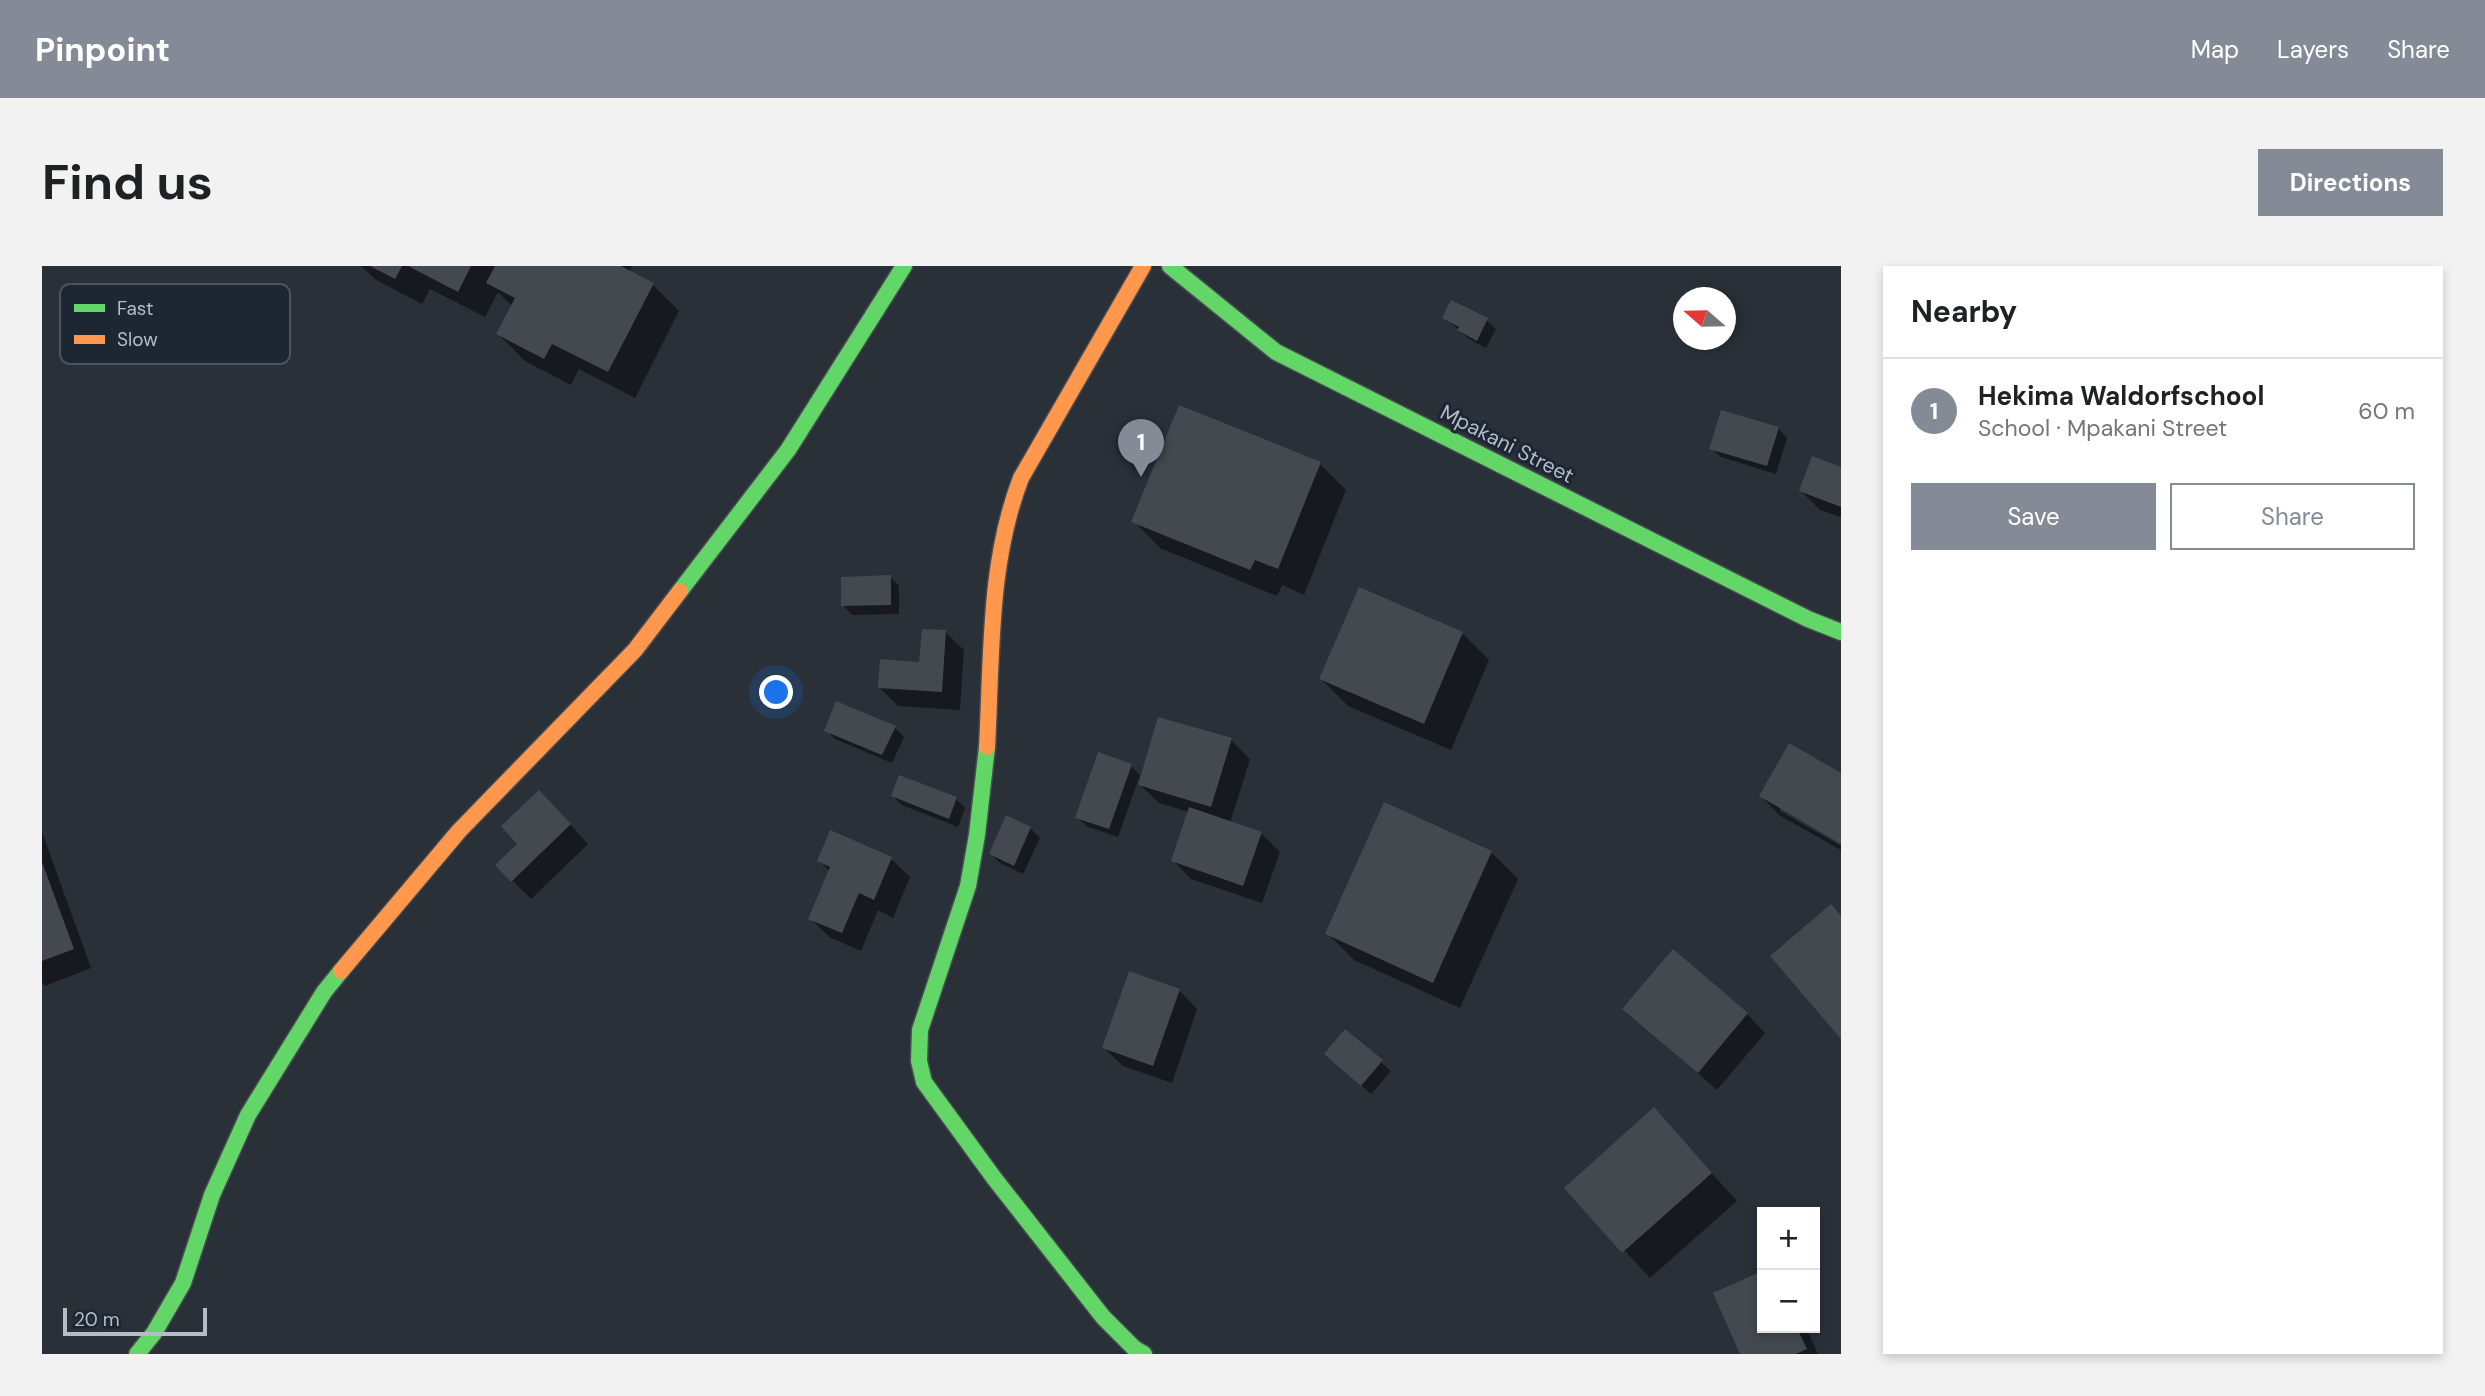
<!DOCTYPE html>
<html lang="en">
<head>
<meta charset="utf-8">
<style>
  body { margin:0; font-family:"DM Sans",sans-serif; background:#f2f2f2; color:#202124 }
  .controls { position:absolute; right:21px; bottom:21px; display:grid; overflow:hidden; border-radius:0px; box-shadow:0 4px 10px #0003 }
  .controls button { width:63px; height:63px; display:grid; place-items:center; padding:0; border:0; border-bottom:2px solid #e0e0e0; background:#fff; color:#202124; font:35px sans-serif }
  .compass { position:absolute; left:1631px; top:21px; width:63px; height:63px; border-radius:50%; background:#fff; box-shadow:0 4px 10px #0003; rotate:290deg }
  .scale { position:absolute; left:21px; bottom:18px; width:144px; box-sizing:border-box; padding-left:7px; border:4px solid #b4bcc9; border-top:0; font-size:19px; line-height:24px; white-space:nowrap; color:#b4bcc9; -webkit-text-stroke:5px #1d2633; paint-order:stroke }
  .you { position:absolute; left:735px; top:427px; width:24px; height:24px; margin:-18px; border:5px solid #fff; border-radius:50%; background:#1a73e8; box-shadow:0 0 0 10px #1a73e833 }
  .badge { display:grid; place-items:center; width:46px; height:46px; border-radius:50%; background:#848b96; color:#fff; font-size:23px; font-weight:700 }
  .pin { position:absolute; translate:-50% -58px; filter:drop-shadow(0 2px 4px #0008) }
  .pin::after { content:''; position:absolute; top:37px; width:24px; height:21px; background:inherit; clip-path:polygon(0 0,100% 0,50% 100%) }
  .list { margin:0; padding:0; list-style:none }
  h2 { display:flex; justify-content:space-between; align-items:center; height:91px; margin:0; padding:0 28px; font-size:30px }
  h2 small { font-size:23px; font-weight:400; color:#757577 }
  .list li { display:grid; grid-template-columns:46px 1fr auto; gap:21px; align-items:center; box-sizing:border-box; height:105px; padding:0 28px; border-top:2px solid #e0e0e0 }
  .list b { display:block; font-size:26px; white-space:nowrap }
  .list p { margin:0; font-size:23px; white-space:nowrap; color:#757577 }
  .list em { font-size:23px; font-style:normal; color:#757577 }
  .actions { display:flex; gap:14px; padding:21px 28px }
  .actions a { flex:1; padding:16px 0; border:2px solid #848b96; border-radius:0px; text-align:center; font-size:24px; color:#848b96 }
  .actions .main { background:#848b96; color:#fff }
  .map { position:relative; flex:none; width:1799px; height:1088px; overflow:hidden; border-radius:0px }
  header { display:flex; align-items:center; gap:42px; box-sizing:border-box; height:98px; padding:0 35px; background:#848b96; color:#fff }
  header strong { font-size:33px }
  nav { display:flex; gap:38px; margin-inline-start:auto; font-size:24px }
  .intro { display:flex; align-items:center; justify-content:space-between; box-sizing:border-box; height:168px; padding:0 42px }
  h1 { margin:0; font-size:49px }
  .button { padding:18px 32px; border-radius:0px; background:#848b96; color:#fff; font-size:24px; font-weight:700 }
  main { display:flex; gap:42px; padding:0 42px }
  aside { flex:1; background:#fff; border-radius:0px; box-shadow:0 4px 10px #0003 }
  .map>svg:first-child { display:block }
  .shadow { fill:#0007 }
  .building { fill:#444950 }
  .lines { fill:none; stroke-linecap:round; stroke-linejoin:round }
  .fast-casing { stroke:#484c53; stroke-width:19 }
  .slow-casing { stroke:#484c53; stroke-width:19 }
  .fast { stroke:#63d668; stroke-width:16 }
  .slow { stroke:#ff974d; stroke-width:16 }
  .labels { text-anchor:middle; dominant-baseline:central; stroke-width:6; stroke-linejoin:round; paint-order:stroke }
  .street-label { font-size:21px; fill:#b4bcc9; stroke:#1d2633 }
  .key { fill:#1d2633; stroke:#4a5360; stroke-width:2 }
  .key-label { font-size:19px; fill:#b4bcc9 }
</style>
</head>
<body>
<header>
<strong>Pinpoint</strong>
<nav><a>Map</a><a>Layers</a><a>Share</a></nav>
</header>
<div class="intro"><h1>Find us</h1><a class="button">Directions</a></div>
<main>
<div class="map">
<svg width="1799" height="1088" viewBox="0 0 1799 1088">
  <rect width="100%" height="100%" fill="#2a3038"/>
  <g class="shadow">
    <path d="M319,0H590L587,6L611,19L637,45L593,132L537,103L529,119L483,95L456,68L471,41L456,26L443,51L388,23L380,38L334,14Z"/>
    <path d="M1402,51L1444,54L1454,63L1444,82L1427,73Z"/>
    <path d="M1736,162L1745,172L1734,208L1679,191L1669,182Z"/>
    <path d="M1278,198L1304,224L1262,329L1240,319L1235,330L1118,282L1092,255Z"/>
    <path d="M1799,203V251L1778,244L1759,225Z"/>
    <path d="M848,311L857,320V348L810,349L801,339Z"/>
    <path d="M903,366L922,384L918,444L856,440L837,421L879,397Z"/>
    <path d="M1420,367L1447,394L1409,484L1306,440L1279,413Z"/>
    <path d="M853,462L862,471L850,497L793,473L784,464Z"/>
    <path d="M1189,474L1208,493L1188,557L1219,567L1238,586L1220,637L1149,613L1131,594L1147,546L1117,537L1098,519Z"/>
    <path d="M1089,500L1098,509L1076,571L1044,560L1035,551Z"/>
    <path d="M1799,509V576L1738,541V545L1799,580V584L1737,549L1719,530Z"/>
    <path d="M851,530L914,533L923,542L916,561L860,539Z"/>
    <path d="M516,545L546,578L489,633L455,599Z"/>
    <path d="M988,562L998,572L981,608L958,597L949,588Z"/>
    <path d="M0,566L49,702L3,720L0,717Z"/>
    <path d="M789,567L849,593L868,611L851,652L836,644L819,685L787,671L769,653L788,605L777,595Z"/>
    <path d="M1449,586L1476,613L1418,742L1312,694L1285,667Z"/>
    <path d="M1137,724L1155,743L1130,817L1081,800L1062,782Z"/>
    <path d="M1583,743L1705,748L1723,767L1675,824Z"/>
    <path d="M1303,765L1349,805L1329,828L1294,797Z"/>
    <path d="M1612,844L1695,935L1608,1012L1525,922Z"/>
    <path d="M1720,1007V1062H1764L1776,1088H1700L1674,1028Z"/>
  </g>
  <g class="building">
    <path d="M328,0H360L353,13Z"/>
    <path d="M366,0H429L416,26Z"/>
    <path d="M453,0H579L612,17L566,106L510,78L502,93L454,68L473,32L444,17Z"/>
    <path d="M1409,34L1446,52L1435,75L1415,64L1417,61L1400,52Z"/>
    <path d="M1137,139L1279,196L1236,303L1213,294L1208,304L1089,256Z"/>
    <path d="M1679,144L1737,161L1725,200L1667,183Z"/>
    <path d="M1770,190L1799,201V241L1757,225Z"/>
    <path d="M849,309V339L799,340V311Z"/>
    <path d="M1317,321L1421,366L1382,458L1277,413Z"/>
    <path d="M880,363L904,364L900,426L836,422L838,393L877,396Z"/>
    <path d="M794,435L854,460L840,489L782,465Z"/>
    <path d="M1116,451L1190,472L1169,541L1096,519Z"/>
    <path d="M1747,477L1799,507V578L1717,530Z"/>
    <path d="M1056,486L1090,498L1067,563L1033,552Z"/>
    <path d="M857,509L915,531L907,553L849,530Z"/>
    <path d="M497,524L529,558L469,616L453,599L475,578L459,560Z"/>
    <path d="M1342,536L1450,585L1391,717L1283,668Z"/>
    <path d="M1147,541L1220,566L1201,620L1129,595Z"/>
    <path d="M964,549L989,561L972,600L947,588Z"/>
    <path d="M788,564L850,591L832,634L817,627L800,667L766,653L788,601L775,595Z"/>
    <path d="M0,596L32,683L0,695Z"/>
    <path d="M1789,638L1799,650V773L1728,690Z"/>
    <path d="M1631,683L1706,747L1656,807L1580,743Z"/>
    <path d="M1087,705L1138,723L1111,800L1060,782Z"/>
    <path d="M1303,763L1341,794L1319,820L1282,788Z"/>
    <path d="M1612,841L1670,907L1580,987L1522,922Z"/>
    <path d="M1720,1005V1062H1755L1765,1083L1754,1088H1698L1671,1027Z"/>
  </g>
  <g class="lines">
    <defs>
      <g id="fast">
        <path d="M1128,0L1234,86L1766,353L1799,366"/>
        <path d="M638,325L746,184L862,0"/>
        <path d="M945,481L935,569L926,620L878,764L877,795L882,816L952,912L1061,1051L1092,1082L1102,1088"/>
        <path d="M95,1088L112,1067L141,1017L170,929L206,849L282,726L299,705"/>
      </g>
      <g id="slow">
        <path d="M945,481C950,391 946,297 979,212L1101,0"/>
        <path d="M299,705L417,565L593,384L638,325"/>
      </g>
    </defs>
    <use href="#fast" class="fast-casing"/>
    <use href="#slow" class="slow-casing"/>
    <use href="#fast" class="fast"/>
    <use href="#slow" class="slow"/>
  </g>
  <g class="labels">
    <g class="street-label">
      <text transform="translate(1465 178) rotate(27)">Mpakani Street</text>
    </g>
  </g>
  <rect x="18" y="18" width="230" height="80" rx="10" class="key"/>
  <rect x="32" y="38" width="31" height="8" fill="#63d668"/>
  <rect x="32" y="69" width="31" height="9" fill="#ff974d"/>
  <g class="key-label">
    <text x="75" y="49">Fast</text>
    <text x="75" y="80">Slow</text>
  </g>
</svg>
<div class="controls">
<button>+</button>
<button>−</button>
</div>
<svg class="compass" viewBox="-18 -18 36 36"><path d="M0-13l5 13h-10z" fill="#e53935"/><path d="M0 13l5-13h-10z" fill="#757577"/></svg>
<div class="scale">20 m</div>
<div class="you"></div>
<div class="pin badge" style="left:1099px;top:211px">1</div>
</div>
<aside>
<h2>Nearby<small></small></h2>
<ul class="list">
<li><span class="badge">1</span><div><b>Hekima Waldorfschool</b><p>School · Mpakani Street</p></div><em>60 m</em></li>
</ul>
<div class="actions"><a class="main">Save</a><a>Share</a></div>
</aside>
</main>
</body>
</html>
